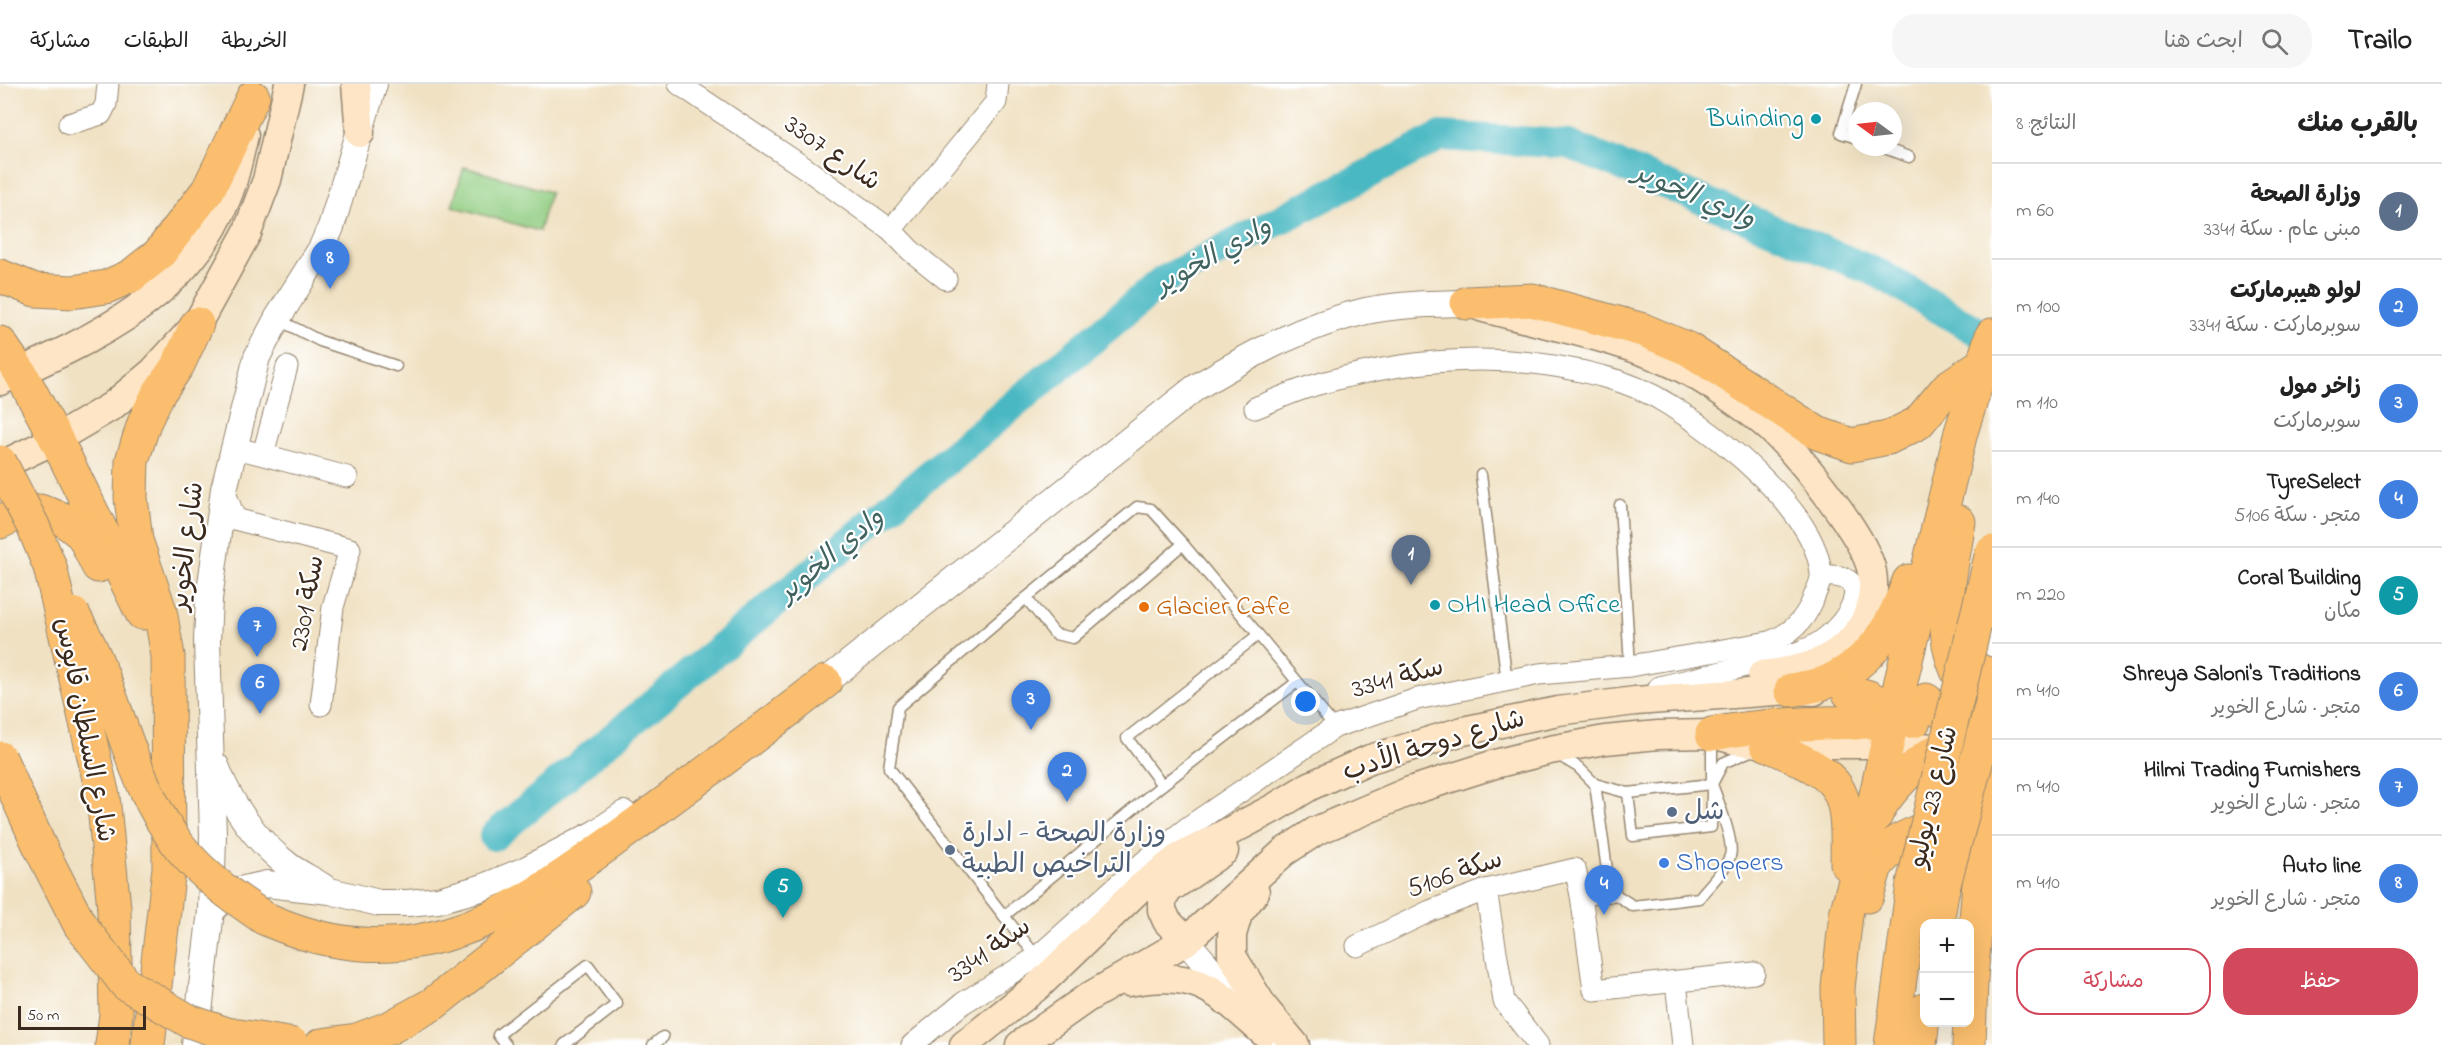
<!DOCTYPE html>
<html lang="ar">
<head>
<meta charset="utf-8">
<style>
  body { margin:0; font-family:"Indie Flower","Playpen Sans Arabic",sans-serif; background:#f6f6f6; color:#222; direction:rtl }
  .controls { position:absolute; right:18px; bottom:18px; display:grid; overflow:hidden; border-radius:12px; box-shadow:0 6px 24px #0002 }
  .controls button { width:54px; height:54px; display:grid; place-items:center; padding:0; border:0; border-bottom:2px solid #e0e0e0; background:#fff; color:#222; font:30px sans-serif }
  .compass { position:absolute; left:1848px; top:18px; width:54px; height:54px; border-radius:50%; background:#fff; box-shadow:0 6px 24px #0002; rotate:285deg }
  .scale { position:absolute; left:18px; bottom:15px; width:128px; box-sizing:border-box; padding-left:6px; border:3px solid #3b2a1e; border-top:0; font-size:16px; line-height:21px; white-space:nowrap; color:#3b2a1e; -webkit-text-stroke:4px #fff; paint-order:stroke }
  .you { position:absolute; left:1306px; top:618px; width:21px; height:21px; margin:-15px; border:4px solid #fff; border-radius:50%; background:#1a73e8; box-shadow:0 0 0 9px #1a73e833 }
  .badge { display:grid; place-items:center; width:39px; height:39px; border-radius:50%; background:#d1495b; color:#fff; font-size:20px; font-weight:700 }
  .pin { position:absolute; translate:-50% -50px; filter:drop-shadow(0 2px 3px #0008) }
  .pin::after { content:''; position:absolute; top:32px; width:21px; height:18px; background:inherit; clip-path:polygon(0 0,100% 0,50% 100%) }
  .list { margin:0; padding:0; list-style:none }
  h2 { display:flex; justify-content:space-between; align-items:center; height:78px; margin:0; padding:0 24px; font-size:26px }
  h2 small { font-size:20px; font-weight:400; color:#767676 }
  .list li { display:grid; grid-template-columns:39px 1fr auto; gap:18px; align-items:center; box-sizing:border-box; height:96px; padding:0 24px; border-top:2px solid #e0e0e0 }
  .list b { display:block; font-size:22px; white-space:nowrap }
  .list p { margin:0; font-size:20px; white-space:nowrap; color:#767676 }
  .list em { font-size:20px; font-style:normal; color:#767676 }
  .actions { display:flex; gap:12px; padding:18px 24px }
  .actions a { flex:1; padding:14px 0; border:2px solid #d1495b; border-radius:24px; text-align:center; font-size:21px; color:#d1495b }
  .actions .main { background:#d1495b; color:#fff }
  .icon { flex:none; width:33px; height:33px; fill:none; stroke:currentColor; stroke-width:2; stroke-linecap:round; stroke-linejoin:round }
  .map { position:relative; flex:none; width:1992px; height:961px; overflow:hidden; direction:ltr }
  header { display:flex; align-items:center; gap:36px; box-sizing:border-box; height:84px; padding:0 30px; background:#fff; border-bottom:2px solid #e0e0e0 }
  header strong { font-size:28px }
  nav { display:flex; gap:33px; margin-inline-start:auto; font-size:21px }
  .search { width:420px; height:54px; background:#f6f6f6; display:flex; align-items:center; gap:15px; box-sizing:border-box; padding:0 21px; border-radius:24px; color:#767676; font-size:22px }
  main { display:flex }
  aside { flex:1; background:#fff }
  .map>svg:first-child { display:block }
  .green { fill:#93ce83; stroke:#677c50; stroke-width:1.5 }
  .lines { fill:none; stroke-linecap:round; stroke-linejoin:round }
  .river { stroke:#49b8c2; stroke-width:30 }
  .service-casing { stroke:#968670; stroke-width:13 }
  .minor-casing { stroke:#968670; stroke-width:23 }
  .tertiary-casing { stroke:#968670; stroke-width:28 }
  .secondary-casing { stroke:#968670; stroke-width:31 }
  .primary-casing { stroke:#968670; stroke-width:35 }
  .trunk-casing { stroke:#968670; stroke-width:35 }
  .service { stroke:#fff; stroke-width:10 }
  .minor { stroke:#fff; stroke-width:21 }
  .tertiary { stroke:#fff; stroke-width:26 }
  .secondary { stroke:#fde5c5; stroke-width:28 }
  .primary { stroke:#fabe6e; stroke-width:33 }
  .trunk { stroke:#fabe6e; stroke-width:33 }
  .primary-bridge-casing { stroke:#968670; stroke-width:35; stroke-linecap:butt }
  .trunk-bridge-casing { stroke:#968670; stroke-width:35; stroke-linecap:butt }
  .primary-bridge { stroke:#fabe6e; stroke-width:33 }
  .trunk-bridge { stroke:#fabe6e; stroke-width:33 }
  .culture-dot { fill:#0f9aa8; stroke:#fff; stroke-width:2 }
  .food-dot { fill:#e8710a; stroke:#fff; stroke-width:2 }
  .service-dot { fill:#5c6f8a; stroke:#fff; stroke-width:2 }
  .shop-dot { fill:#3f7fe0; stroke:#fff; stroke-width:2 }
  .labels { text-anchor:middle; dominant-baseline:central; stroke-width:4.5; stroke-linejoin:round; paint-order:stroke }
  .culture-label { font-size:27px; fill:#0d838f; stroke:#fff; text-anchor:end }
  .street-label { font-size:27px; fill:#3b2a1e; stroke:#fff }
  .food-label { font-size:27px; fill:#c56008; stroke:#fff; text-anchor:start }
  .service-label { font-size:27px; fill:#4e5e75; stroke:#fff; text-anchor:start }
  .shop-label { font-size:27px; fill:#366cbe; stroke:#fff; text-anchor:start }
  .water-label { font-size:28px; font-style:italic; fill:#416360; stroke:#fff }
</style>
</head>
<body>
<header>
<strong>Trailo</strong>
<div class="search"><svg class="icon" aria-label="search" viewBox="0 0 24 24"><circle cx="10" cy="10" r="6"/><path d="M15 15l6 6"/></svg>ابحث هنا</div>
<nav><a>الخريطة</a><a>الطبقات</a><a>مشاركة</a></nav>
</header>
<main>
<aside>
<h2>بالقرب منك<small>النتائج: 8</small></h2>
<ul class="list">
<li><span class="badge" style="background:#5c6f8a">1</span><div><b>وزارة الصحة</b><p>مبنى عام · سكة 3341</p></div><em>60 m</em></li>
<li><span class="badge" style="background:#3f7fe0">2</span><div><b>لولو هيبرماركت</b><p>سوبرماركت · سكة 3341</p></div><em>100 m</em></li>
<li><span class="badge" style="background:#3f7fe0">3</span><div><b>زاخر مول</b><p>سوبرماركت</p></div><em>110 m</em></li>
<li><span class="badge" style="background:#3f7fe0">4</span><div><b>TyreSelect</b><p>متجر · سكة 5106</p></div><em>140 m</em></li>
<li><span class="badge" style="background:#0f9aa8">5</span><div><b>Coral Building</b><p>مكان</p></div><em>220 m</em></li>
<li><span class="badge" style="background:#3f7fe0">6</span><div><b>Shreya Saloni's Traditions</b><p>متجر · شارع الخوير</p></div><em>410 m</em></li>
<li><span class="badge" style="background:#3f7fe0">7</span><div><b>Hilmi Trading Furnishers</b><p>متجر · شارع الخوير</p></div><em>410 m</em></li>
<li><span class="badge" style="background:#3f7fe0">8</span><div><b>Auto line</b><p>متجر · شارع الخوير</p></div><em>410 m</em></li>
</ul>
<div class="actions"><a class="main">حفظ</a><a>مشاركة</a></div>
</aside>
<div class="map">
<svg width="1992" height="961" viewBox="0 0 1992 961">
  <rect width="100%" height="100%" fill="#fff"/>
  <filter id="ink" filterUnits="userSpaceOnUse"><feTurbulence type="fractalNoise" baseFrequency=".0167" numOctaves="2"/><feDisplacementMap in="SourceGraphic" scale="12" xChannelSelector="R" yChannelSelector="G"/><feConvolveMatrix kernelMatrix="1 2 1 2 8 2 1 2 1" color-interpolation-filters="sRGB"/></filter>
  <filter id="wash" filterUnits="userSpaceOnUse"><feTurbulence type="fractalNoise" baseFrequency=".008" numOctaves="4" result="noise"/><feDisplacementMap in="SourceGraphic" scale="24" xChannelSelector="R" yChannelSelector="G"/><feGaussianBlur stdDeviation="1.35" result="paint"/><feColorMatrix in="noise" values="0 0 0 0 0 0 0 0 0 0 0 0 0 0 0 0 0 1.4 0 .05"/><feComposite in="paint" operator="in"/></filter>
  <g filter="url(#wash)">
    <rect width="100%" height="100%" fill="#f0e1c2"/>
    <path class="green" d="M464,83L550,108L539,147L452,122Z"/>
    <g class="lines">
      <path class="river" d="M494,752L1164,196L1441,52L1568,60L1880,190L1992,256"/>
    </g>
  </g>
  <g filter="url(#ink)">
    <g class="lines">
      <defs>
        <g id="service">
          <path d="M1856,0L1841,49L1857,54"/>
          <path d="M1881,63L1909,73"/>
          <path d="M277,235L320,257L396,282"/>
          <path d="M1481,391L1507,598"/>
          <path d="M1620,421L1630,582"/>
          <path d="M1183,460L1151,425L1137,423L1026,514L1055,550L1073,554L1183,460L1335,643"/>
          <path d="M1258,551L1127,654L1162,701L1297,598"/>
          <path d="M1558,671L1578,683L1595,700L1628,709L1712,700V654"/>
          <path d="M1595,700L1610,807L1633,822L1699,814C1709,801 1724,788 1730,772C1735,758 1717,715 1712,700L1723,679L1755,665"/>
          <path d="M1628,709L1633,752L1711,743L1712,709"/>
          <path d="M1004,832L889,684L898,623L1026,514"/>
          <path d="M1037,873L1004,832L1162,701"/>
          <path d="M506,961L498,951L588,881L617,920L564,961"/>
          <path d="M653,961L663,953"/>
        </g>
        <g id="minor">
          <path d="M679,0L805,84L891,146L910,166L946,195"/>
          <path d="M69,40L101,30L106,20L108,0"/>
          <path d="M891,146L996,18L998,0"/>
          <path d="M233,363L347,393"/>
          <path d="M263,370L287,283"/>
          <path d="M224,406L235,435L350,465L333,523L321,621"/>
          <path d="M1659,603C1689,596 1719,589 1749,581C1771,576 1795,572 1815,561C1845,545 1883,488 1822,492"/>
          <path d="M1486,806L1504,917L1538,961"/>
          <path d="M1581,811L1610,807"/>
          <path d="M1357,862L1430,827L1486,806L1575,785L1581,811L1594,906L1754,889"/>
          <path d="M1676,898L1683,961"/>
          <path d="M912,961L963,919L1037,873L1146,776L1187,744L1335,643L1417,615L1539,590L1630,582L1769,558C1791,550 1804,537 1813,516C1815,508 1822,498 1821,490C1817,428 1721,353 1671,322C1650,308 1625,298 1601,292C1506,266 1408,274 1315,301C1294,307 1275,316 1255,324"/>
        </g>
        <g id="tertiary">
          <path d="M809,606L825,598L1195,304C1249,271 1304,241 1366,227C1399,220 1434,220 1467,219"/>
          <path d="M216,682C230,720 256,757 289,782C300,790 313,796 325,804"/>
          <path d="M211,827L231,808L267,800L330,807L379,819H408L438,816L481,804L525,786L596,749L624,730"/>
          <path d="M1186,857L1275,961"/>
          <path d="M195,961L211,827L213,751L207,556L209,515L224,405L257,273L277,235L321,165L331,143L374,0"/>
        </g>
        <g id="secondary">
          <path d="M356,0L360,49"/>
          <path d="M1481,223C1548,242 1617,252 1680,283C1706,296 1757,330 1777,351C1802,376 1866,454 1872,488C1876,512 1869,537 1852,555C1827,581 1798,587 1762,591"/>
          <path d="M0,297C91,256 189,213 227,113C235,94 239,72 244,51"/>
          <path d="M0,382L56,355L112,322L153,288L197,240L247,149L267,96L289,0"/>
          <path d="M1255,808L1238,830L1232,851V872L1264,924L1295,961"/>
          <path d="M1186,857L1167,837L1162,826V815L1169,805L1224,767"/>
          <path d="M1128,898C1198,886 1213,904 1263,948"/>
          <path d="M964,961L1039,901L1141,803L1177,775L1274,724L1310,702L1370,675L1463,647L1558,627L1635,617L1791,606L1814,607"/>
          <path d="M1020,961L1087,914L1186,857L1284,768L1316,747L1410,707L1495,680L1550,666L1605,656L1658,651L1712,650L1735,656L1766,660H1870L1951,665"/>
        </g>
        <g id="primary">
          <path d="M1467,219L1532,216L1643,246L1688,265L1817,349L1852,361L1888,354L1918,339L1948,303L1984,279"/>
          <path d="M1959,438C1950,496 1931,559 1971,610"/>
          <path d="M1961,556C1968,578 1969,585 1992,591"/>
          <path d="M1791,606C1804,603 1820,602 1831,596C1874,576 1894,539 1909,497"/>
          <path d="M1849,609C1861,611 1875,611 1880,624L1873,634L1855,639"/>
          <path d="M1926,616C1938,625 1951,634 1960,646C1984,675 1992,760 1990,797"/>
          <path d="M1712,650C1778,637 1847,639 1914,637"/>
          <path d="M1766,660C1841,694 1849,696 1847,780"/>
          <path d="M1876,731C1884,711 1917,677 1936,667C1946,662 1957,660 1967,656"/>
          <path d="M1867,812L1876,782L1898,757L1921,746L1943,747L1966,758L1974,775L1979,799L1971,895L1969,961"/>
          <path d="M1937,840L1942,808"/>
          <path d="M1839,961L1838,904L1846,830L1867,752L1901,597L1961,348L1992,251"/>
          <path d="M1891,961L1913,800"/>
          <path d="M1920,961L1924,926"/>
        </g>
        <g id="trunk">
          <path d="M0,192L35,206L72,208L106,203L131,192L159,170L208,106L253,13"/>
          <path d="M0,259L20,288L56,355L142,529"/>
          <path d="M0,438L15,431L40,427L63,435L83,451L98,482"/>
          <path d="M264,834C420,905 525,821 647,732C707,688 766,644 825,598"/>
          <path d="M112,961L116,930L114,824"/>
          <path d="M148,961L169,784L168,572L160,527L136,456L131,414L132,377L144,339L158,310L178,281L197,240"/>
          <path d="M321,961L357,956L391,943L433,920L574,808"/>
        </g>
      </defs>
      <use href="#service" class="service-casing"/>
      <use href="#minor" class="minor-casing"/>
      <use href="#tertiary" class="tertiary-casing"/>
      <use href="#secondary" class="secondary-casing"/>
      <use href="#primary" class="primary-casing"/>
      <use href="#trunk" class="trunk-casing"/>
      <use href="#service" class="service"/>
      <use href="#minor" class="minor"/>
      <use href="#tertiary" class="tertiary"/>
      <use href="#secondary" class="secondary"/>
      <use href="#primary" class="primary"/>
      <use href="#trunk" class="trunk"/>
      <defs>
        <g id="primary-bridge">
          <path d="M1913,800L1992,468"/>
          <path d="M1942,808L1992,618"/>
        </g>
        <g id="trunk-bridge">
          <path d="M0,378L33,442L50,483L103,712L114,824"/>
          <path d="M73,530C80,543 88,557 94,571C122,634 136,707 180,763C203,792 233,813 264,834"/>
          <path d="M0,674L40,763L80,841L126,900L189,937L227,950L294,961"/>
        </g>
      </defs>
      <use href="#primary-bridge" class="primary-bridge-casing"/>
      <use href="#trunk-bridge" class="trunk-bridge-casing"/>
      <use href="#primary-bridge" class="primary-bridge"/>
      <use href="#trunk-bridge" class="trunk-bridge"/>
    </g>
  </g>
  <g class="culture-dot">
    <circle cx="1816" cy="35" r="6"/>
    <circle cx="1435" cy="521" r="6"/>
  </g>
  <circle class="food-dot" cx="1144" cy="523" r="6"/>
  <g class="service-dot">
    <circle cx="1672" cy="728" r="6"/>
    <circle cx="950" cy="766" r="6"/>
  </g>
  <circle class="shop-dot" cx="1664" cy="779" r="6"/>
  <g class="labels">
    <g class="culture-label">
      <text x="1804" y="35">Buinding</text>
      <text x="1447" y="521" text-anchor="start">OHI Head Office</text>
    </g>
    <g class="street-label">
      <text transform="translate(832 70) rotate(35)">3307 شارع</text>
      <text transform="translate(188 462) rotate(-83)">شارع الخوير</text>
      <text transform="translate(308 519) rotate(-80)">سكة 2301</text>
      <text transform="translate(1398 595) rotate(-15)">سكة 3341</text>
      <text transform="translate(84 646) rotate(79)">شارع السلطان قابوس</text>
      <text transform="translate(1434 662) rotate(-17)">شارع دوحة الأدب</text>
      <text transform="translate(1934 713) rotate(-77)">شارع 23 يوليو</text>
      <text transform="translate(1455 791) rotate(-19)">سكة 5106</text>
      <text transform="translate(990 867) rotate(-35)">سكة 3341</text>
    </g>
    <g class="food-label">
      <text x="1156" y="523">Glacier Cafe</text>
    </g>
    <g class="service-label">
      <text x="1684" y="728">شل</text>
      <text x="962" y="750">وزارة الصحة - ادارة<tspan x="962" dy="31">التراخيص الطبية</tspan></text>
    </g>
    <g class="shop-label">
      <text x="1676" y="779">Shoppers</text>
    </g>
    <g class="water-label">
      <text transform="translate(1694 113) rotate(23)">وادي الخوير</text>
      <text transform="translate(1214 173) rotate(-29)">وادي الخوير</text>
      <text transform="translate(832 472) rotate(-40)">وادي الخوير</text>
    </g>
  </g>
</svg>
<div class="controls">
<button>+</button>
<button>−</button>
</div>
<svg class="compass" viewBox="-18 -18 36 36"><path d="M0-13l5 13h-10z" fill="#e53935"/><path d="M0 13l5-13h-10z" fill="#767676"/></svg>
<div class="scale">50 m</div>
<div class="you"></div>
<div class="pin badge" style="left:1411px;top:501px;background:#5c6f8a">1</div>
<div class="pin badge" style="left:1067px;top:718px;background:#3f7fe0">2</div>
<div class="pin badge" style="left:1031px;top:646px;background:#3f7fe0">3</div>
<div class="pin badge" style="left:1604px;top:831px;background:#3f7fe0">4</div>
<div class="pin badge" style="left:783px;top:834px;background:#0f9aa8">5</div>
<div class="pin badge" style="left:260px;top:630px;background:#3f7fe0">6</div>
<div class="pin badge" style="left:257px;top:573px;background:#3f7fe0">7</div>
<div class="pin badge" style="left:330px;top:205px;background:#3f7fe0">8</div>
</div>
</main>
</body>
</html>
